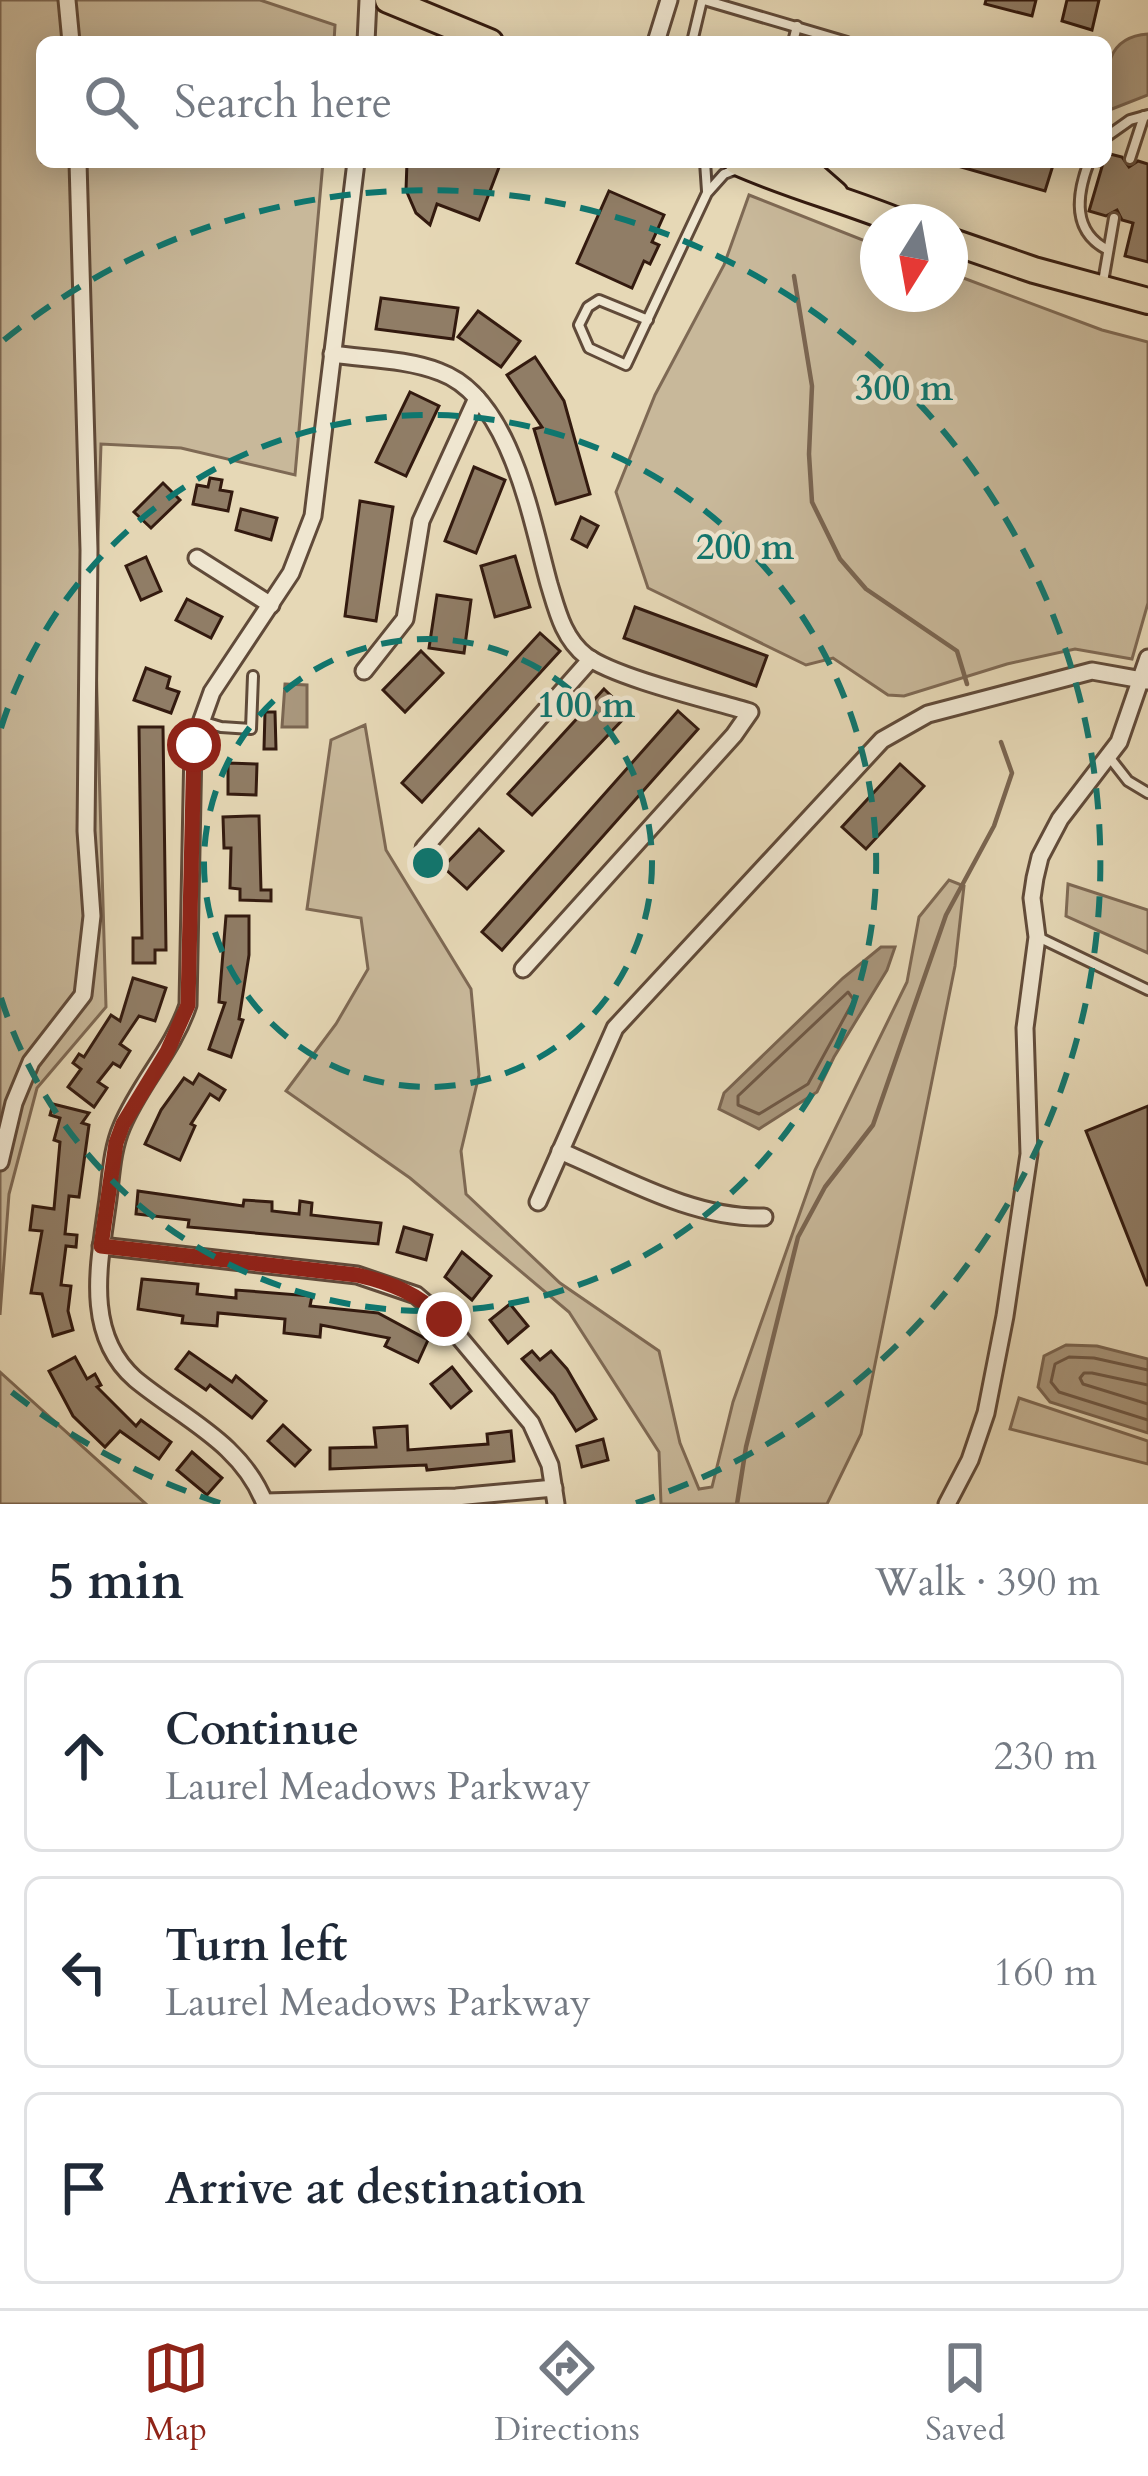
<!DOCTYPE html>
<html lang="en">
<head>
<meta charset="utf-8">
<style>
  body { margin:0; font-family:Cardo,serif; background:#f6f6f7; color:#1f2937 }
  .compass { position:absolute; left:860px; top:204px; width:108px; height:108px; border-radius:50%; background:#fff; box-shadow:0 6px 30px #0003; rotate:191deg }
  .stop { position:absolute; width:36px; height:36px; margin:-27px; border:9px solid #8f2418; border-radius:50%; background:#fff }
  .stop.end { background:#8f2418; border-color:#fff; box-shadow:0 3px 12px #0008 }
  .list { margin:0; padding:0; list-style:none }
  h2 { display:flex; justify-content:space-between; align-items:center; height:156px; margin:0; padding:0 48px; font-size:51px }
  h2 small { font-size:39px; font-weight:400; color:#747a83 }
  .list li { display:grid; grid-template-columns:78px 1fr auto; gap:36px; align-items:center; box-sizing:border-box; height:192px; margin:0 24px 24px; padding:0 24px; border:3px solid #e0e1e3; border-radius:18px }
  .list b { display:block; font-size:45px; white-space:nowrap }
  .list p { margin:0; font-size:39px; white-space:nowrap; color:#747a83 }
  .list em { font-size:39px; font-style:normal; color:#747a83 }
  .icon { flex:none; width:66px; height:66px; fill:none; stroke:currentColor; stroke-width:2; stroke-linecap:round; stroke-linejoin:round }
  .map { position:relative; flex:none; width:1148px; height:1504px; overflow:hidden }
  .search { position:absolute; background:#fff; box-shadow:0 6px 30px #0003; left:36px; right:36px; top:36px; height:132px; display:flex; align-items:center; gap:30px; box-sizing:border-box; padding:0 42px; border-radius:18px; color:#747a83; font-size:45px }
  .sheet { height:804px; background:#fff }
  nav { display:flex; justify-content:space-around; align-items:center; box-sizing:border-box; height:168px; border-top:3px solid #e0e1e3; background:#fff; font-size:33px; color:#747a83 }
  nav a { display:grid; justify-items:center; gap:6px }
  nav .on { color:#8f2418 }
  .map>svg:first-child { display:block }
  .green { fill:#c8b89a; stroke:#7e6954; stroke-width:3 }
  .water { fill:#a9977d; stroke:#7a6551; stroke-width:3 }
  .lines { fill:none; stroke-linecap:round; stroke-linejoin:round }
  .shore { stroke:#6e5846; stroke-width:3 }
  .stream { stroke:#7a6551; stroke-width:4.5 }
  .building { fill:#907d66; stroke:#331a0f; stroke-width:3 }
  .service-casing { stroke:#604a39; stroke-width:14 }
  .minor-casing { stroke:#604a39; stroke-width:21 }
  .primary-casing { stroke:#331a0f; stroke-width:30 }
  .service { stroke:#efe6d0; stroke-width:8 }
  .minor { stroke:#efe6d0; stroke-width:15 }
  .primary { stroke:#e6d8b6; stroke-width:24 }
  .route { stroke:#8f2418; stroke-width:15 }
  .ring { fill:none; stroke:#0f766e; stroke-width:6; stroke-dasharray:21 15 }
  .centre { fill:#0f766e; stroke:#efe6d0; stroke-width:6 }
  .ring-label { font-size:36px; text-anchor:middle; font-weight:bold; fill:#0f766e; stroke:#efe6d0; stroke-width:9; stroke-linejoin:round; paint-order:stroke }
</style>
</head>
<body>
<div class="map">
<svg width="1148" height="1504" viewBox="0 0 1148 1504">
  <rect width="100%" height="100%" fill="#e6d8b6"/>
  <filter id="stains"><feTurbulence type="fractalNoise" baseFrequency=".00167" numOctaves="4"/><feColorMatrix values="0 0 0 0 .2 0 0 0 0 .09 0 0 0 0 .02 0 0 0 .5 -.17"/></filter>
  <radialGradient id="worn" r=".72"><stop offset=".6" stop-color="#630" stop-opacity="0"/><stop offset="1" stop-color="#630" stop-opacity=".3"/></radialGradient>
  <g class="green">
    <path d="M0,0H260L335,25L334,42H42V162H323L295,475L181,448L101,444L95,628L106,1007L37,1088L9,1194L0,1315Z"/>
    <path d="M749,195L878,246V294H950V273L1102,330L1148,342V603L1132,659L1075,649L1007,664L904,696L888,695L833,658L806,665L648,588L616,492L655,395L724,265Z"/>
    <path d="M365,725L386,850L471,989L479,1075L461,1151L466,1194L560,1283L659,1351L680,1443L699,1489L712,1487L733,1402L815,1170L907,982L919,917L949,880L964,886L955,966L861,1434L827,1504H661L659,1452L569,1312L410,1178L286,1091L336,1024L368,969L361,918L307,909L331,740Z"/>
    <path d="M1068,884L1148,910V953L1066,916Z"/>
    <path d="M0,1372L146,1504H0Z"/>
    <path d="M1019,1398L1148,1441V1464L1010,1429Z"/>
  </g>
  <g class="water">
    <path d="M1148,34V95L1112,109L1106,105C1106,71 1105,37 1148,34Z"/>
    <path d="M285,684L307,685V727H282Z"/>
    <path d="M881,947H895L887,970L834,1057L817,1092L759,1129L719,1109L724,1093L843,978Z"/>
    <path d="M1066,1345L1097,1346L1148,1359V1433L1050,1402L1038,1387L1044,1356Z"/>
  </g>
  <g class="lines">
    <g class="shore">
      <path d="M848,992L854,1000L808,1084L759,1114L738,1105V1096Z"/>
      <path d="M1148,1370L1094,1358L1069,1357L1055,1364L1051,1382L1059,1392L1148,1420"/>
      <path d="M1148,1385L1092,1373H1084L1080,1378L1083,1384L1148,1404"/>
    </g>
    <g class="stream">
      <path d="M794,276L812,386L809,454L812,502L840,559L866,589L957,651L967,684"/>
      <path d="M737,1504L746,1447L798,1237L825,1187L873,1125L946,915L994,826L1012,773L1001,742"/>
    </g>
  </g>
  <g class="building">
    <path d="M986,0H1036L1032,16L985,4Z"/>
    <path d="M1067,0H1099L1092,30L1062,21Z"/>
    <path d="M1106,153L1122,157L1129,167L1138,161L1148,164V262L1125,256L1133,223L1122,220L1117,210L1106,216L1089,211Z"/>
    <path d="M407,162H501L479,220L437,204L430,225L416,213L406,190Z"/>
    <path d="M955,162H1054L1045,191L954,165Z"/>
    <path d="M609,191L664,215L652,242L659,245L650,264L644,261L632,288L577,263Z"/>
    <path d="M381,298L458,308L453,339L376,329Z"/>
    <path d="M478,311L520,341L501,367L458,337Z"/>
    <path d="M535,357L564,401L590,494L556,504L534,429L542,427L507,375Z"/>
    <path d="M410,392L439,406L406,476L376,462Z"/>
    <path d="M474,467L505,480L476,553L445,541Z"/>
    <path d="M210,478L222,480L220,490L232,492L228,511L193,504L197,485L208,487Z"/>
    <path d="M163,483L180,500L151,528L134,512Z"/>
    <path d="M360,501L393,507L376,621L345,616Z"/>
    <path d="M241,509L277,518L271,540L236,530Z"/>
    <path d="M581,517L598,526L587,547L572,539Z"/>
    <path d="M515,556L530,607L495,617L481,566Z"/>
    <path d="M146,557L161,591L141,600L126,566Z"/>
    <path d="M437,595L471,600L464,653L429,648Z"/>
    <path d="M187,599L222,617L211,638L176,620Z"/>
    <path d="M635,607L767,656L756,686L624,638Z"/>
    <path d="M540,633L560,651L422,802L402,783Z"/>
    <path d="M421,651L443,673L405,712L383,690Z"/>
    <path d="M146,668L170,677L167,688L179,692L171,713L134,700Z"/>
    <path d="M604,689L629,713L532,815L508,794Z"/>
    <path d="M678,711L698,729L502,950L482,932Z"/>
    <path d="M265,712H275L276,749H264Z"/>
    <path d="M139,727H163L166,950H155V963H133V938H142Z"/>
    <path d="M228,763L257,764L256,795L228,794Z"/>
    <path d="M900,764L924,786L866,849L842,827Z"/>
    <path d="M250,816H259L261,890H271V901L240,900V889L230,888L231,848H224L223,817Z"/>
    <path d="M479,829L503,851L467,889L443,867Z"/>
    <path d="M226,916H249V955L239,1019L243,1020L231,1057L209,1049L225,1003L219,1002Z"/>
    <path d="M133,978L166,988L155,1021L139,1016L120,1044L130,1051L120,1067L113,1063L98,1082L107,1088L94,1107L68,1087L81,1069L73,1063L79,1054L84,1057L111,1015L120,1021Z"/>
    <path d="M199,1074L225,1090L219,1100L210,1094L191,1124L195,1126L180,1160L145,1144L161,1110L184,1078L193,1084Z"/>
    <path d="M53,1104L89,1113L82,1123L89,1125L79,1197L69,1196L65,1234L77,1235L76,1247L66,1246L61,1285L71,1286L68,1311L73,1330L53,1336L42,1294L31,1293L42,1231L30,1230L33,1206L54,1209L60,1142L54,1140L60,1118L50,1115Z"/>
    <path d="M1148,1106V1285H1147L1086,1131Z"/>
    <path d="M138,1191L243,1206L244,1200L272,1202V1211L299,1214L300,1201L312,1203L311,1215L381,1223L378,1244L188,1227L189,1220L136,1214Z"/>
    <path d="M404,1227L432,1235L426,1260L397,1252Z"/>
    <path d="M462,1252L491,1276L472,1300L445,1277Z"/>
    <path d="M142,1279L198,1284L197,1294L236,1298V1290L312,1296L310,1306L378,1313L428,1340L418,1362L385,1346L389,1338L321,1325L320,1337L284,1333L285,1319L218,1313L217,1326L182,1323L183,1316L138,1309Z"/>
    <path d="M510,1304L528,1326L508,1343L490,1320Z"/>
    <path d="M532,1351L540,1360L551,1351L567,1369L596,1419L576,1431L554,1395L522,1359Z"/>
    <path d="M189,1352L232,1382L236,1376L266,1401L252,1418L210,1385L206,1390L176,1369Z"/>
    <path d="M75,1357L87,1379L95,1374L101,1385L97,1387L136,1426L141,1420L171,1442L159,1459L120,1431L105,1447L73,1416L49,1371Z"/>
    <path d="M452,1367L471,1391L451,1408L431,1384Z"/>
    <path d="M283,1425L310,1450L295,1466L268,1441Z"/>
    <path d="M407,1426L408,1450L488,1444L487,1434L511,1431L514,1461L427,1470L426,1465L330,1469V1448L376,1447L374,1428Z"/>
    <path d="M603,1439L608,1460L582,1467L577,1446Z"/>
    <path d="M192,1452L222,1478L207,1495L177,1470Z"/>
  </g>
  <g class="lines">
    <defs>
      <g id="service">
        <path d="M704,0L847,42"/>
        <path d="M692,42L702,0"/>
        <path d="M793,42L797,26"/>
        <path d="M1106,137L1130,120L1148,115"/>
        <path d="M1130,159L1144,116"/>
        <path d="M705,162L707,191"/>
        <path d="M1089,162C1076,196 1072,232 1108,250"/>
        <path d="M1103,282L1114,218"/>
        <path d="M648,320L599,300L588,307L579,325L589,348L626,365L707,193L724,174L737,169"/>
        <path d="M201,721L221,727L251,729L253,676"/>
        <path d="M1110,758L1128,781L1148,793"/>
        <path d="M1038,937L1148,990"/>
      </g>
      <g id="minor">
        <path d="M67,0L71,42"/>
        <path d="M366,42L368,0"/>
        <path d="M656,42L669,0"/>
        <path d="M332,354C367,359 407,359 440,372C511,398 531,519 549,584C557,610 563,638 586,656C616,678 710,700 750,712L734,735L523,969"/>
        <path d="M197,558L271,605"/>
        <path d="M364,671L405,619L421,521L477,398"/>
        <path d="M424,848L591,659"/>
        <path d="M560,1151C624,1178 693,1219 764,1217"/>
        <path d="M0,1162L14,1103L31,1062L83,995L92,916L86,831L89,550L78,162"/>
        <path d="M538,1202L615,1028L882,740L928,714L1092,671L1148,681"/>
        <path d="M101,1246L357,1275L416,1295L444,1319L531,1423L550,1465L556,1504"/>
        <path d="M265,1502L456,1497L554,1488"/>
        <path d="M265,1504C242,1443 182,1418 135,1379C84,1334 99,1265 107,1206C111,1180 111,1151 122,1126C140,1083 173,1050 188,1005L193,745L212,692L291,573L313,516L356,162"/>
        <path d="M947,1504L970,1460L986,1413L1005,1316L1029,1154L1025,1028L1037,937L1032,898L1035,878L1040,857L1060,819L1119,742L1148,658"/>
      </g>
      <g id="primary">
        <path d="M388,0L490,42"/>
        <path d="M737,162C791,186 846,200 900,222"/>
        <path d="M786,162L811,173L835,194"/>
        <path d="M950,241L1034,270L1148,301"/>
      </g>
    </defs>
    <use href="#service" class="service-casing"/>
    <use href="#minor" class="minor-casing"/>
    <use href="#primary" class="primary-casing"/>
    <use href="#service" class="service"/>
    <use href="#minor" class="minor"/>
    <use href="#primary" class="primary"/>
  </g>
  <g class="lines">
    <path class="route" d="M194,745L188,1005L167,1052L123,1124L116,1143L101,1246L357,1275C392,1283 418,1294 444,1319"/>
  </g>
  <g class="ring">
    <circle cx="428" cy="863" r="224"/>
    <path d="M1 728A448 448 0 1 1 1 998"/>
    <path d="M220 1503A673 673 0 0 1 4 1386M4 340A673 673 0 1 1 636 1503"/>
  </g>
  <circle cx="428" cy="863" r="18" class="centre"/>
  <g class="ring-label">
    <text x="904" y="400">300 m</text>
    <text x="745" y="559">200 m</text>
    <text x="586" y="717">100 m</text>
  </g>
  <rect width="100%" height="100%" filter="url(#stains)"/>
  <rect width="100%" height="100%" fill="url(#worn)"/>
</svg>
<svg class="compass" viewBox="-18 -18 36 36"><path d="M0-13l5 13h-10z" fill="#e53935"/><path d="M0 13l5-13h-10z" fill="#747a83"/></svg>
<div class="stop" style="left:194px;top:745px"></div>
<div class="stop end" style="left:444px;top:1319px"></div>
<div class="search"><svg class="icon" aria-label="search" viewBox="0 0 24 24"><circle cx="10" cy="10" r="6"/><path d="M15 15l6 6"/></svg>Search here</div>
</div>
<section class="sheet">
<h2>5 min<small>Walk · 390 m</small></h2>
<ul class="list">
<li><svg class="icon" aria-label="ahead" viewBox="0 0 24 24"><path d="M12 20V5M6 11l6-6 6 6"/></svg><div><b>Continue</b><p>Laurel Meadows Parkway</p></div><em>230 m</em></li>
<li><svg class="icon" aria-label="left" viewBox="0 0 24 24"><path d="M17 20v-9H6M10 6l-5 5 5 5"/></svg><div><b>Turn left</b><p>Laurel Meadows Parkway</p></div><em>160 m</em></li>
<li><svg class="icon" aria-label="arrive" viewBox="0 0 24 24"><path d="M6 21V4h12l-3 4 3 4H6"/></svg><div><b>Arrive at destination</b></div></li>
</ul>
</section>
<nav>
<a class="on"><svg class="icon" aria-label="map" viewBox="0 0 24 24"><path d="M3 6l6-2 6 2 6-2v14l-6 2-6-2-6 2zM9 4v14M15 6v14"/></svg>Map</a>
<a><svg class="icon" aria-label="directions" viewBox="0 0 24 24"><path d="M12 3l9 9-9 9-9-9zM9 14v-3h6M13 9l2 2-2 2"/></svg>Directions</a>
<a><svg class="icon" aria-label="saved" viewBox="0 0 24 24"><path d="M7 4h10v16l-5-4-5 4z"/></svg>Saved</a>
</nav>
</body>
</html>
